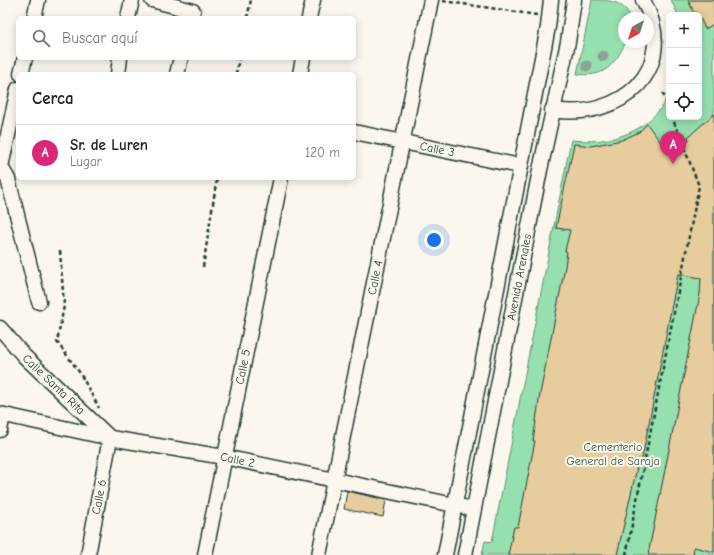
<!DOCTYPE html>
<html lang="es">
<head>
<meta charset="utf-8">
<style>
  body { margin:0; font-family:"Comic Neue",sans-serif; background:#f2f2f2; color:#202124 }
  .controls { position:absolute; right:12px; top:12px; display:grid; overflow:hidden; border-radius:6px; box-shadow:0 2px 10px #0003 }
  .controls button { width:36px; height:36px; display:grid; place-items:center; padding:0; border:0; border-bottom:1px solid #e0e0e0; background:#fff; color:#202124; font:20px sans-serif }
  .compass { position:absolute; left:618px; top:12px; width:36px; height:36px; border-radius:50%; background:#fff; box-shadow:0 2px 10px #0003; rotate:219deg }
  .you { position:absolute; left:434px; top:240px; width:14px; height:14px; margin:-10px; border:3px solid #fff; border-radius:50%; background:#1a73e8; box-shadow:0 0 0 6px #1a73e833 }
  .badge { display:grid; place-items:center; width:26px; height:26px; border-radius:50%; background:#db2777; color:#fff; font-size:13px; font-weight:700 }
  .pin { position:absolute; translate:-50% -33px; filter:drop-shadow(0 1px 2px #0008) }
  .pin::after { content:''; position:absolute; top:21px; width:14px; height:12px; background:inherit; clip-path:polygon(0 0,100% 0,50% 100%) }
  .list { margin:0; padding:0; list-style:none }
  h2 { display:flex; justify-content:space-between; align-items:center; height:52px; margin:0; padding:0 16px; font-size:17px }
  h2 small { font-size:13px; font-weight:400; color:#757577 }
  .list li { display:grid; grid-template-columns:26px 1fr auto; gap:12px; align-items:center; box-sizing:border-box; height:56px; padding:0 16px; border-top:1px solid #e0e0e0 }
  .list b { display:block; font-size:15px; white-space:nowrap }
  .list p { margin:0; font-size:13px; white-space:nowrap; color:#757577 }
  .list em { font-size:13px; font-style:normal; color:#757577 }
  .icon { flex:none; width:22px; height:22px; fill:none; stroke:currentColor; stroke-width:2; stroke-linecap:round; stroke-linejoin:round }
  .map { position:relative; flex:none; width:714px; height:555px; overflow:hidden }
  .search { position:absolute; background:#fff; box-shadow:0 2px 10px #0003; left:16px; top:16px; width:340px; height:44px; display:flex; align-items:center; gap:10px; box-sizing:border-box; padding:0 14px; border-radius:6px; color:#757577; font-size:15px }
  .panel { position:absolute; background:#fff; box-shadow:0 2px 10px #0003; left:16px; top:72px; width:340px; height:108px; border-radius:6px }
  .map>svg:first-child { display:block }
  .green { fill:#96e0b0; stroke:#5a8e72 }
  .building { fill:#e7cd9d; stroke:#1f3d34 }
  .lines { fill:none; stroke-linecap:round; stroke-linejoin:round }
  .minor-casing { stroke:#1f3d34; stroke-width:17 }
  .path { stroke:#1f3d34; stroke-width:2.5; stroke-dasharray:4 3; stroke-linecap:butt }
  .minor { stroke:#fbf7ec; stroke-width:14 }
  .tree { fill:#8fa395 }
  .labels { text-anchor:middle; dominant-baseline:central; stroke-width:4; stroke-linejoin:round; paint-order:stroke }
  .street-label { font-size:12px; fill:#1f3d34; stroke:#fbf7ec }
  .park-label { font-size:12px; fill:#375e4d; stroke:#fbf7ec }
</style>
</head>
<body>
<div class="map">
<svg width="714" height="555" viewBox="0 0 714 555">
  <rect width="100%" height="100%" fill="#fbf7ec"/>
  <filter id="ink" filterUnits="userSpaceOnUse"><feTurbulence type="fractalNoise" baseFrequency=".025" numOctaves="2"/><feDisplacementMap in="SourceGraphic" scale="8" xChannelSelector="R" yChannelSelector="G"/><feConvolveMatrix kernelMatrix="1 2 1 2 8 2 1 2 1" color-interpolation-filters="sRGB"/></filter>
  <g filter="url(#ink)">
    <g class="green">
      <path d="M592,0C609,0 624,1 631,18H624V42H626C614,65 605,78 577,74Z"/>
      <path d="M671,0H714V555H482L485,541L492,542L571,140C612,144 647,134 669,96V117H699V15H678Z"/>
    </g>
    <g class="building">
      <path d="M688,0H714V24L705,29L699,15L696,12L694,13Z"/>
      <path d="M714,114V552L694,547L693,555H648L700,294L701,278L678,274L647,433L641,463H638L617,555H508L514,527H518L535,441H533L540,394L565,267L567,252L565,251L570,230L556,228L574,144L591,146L622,140L639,132L647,124L668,152L676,146L689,140L688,137Z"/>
      <path d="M347,491L386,500L383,517L344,509Z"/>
    </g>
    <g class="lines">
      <defs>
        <g id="minor">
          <path d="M152,0L193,11"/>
          <path d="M34,18L38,0"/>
          <path d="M128,18L132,0"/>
          <path d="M309,18L313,0"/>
          <path d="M21,74L25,58"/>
          <path d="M118,74L120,58"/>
          <path d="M177,74L181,58"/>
          <path d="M300,74L303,58"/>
          <path d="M552,110C621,121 681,70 643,0"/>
          <path id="s1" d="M354,132L520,166"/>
          <path d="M1,167L8,179L39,302"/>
          <path d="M1,167L18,89"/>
          <path id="s2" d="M0,328L24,356L110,438L88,555"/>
          <path id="s3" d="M0,414L110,438L224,457L464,507"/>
          <path d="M0,430L3,415"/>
          <path id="s4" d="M205,555L281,178"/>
          <path id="s5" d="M319,555L431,0"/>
          <path d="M445,555L548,27L551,0"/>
          <path id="s6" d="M465,555L540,170L568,42L574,0"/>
        </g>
      </defs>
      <use href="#minor" class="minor-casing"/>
      <g class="path">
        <path d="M443,1L537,15"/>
        <path d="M247,18L251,0"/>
        <path d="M236,74L239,58"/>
        <path d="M663,93L669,109"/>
        <path d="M60,251L64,306L57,342L80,373L99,408"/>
        <path d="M203,267L217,178"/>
        <path d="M626,555L699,186L672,117"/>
      </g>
      <use href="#minor" class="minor"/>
    </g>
    <g class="tree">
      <circle cx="603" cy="56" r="5.5"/>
      <circle cx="587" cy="66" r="5.5"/>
    </g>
  </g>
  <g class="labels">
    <g class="street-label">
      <text stroke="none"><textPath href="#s1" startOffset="85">Calle 3</textPath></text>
      <text stroke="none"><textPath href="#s5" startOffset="283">Calle 4</textPath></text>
      <text stroke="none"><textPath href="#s6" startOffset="283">Avenida Arenales</textPath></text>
      <text stroke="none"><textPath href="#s4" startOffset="192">Calle 5</textPath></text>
      <text stroke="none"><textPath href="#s2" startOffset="78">Calle Santa Rita</textPath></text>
      <text stroke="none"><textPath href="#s3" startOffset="242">Calle 2</textPath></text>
      <text transform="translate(99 497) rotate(-79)">Calle 6</text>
    </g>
    <g class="park-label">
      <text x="613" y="447">Cementerio<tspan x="613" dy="14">General de Saraja</tspan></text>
    </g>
  </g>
</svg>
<div class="controls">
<button>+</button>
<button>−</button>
<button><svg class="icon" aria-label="locate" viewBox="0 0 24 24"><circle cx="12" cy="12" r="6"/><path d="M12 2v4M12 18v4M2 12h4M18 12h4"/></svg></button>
</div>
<svg class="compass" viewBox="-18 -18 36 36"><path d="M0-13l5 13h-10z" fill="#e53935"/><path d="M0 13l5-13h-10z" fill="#757577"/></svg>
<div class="you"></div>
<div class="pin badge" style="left:673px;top:164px">A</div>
<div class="search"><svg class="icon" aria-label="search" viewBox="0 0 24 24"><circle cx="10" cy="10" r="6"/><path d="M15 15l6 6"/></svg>Buscar aquí</div>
<section class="panel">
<h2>Cerca<small></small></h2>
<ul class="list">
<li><span class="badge">A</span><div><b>Sr. de Luren</b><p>Lugar</p></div><em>120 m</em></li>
</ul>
</section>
</div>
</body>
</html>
